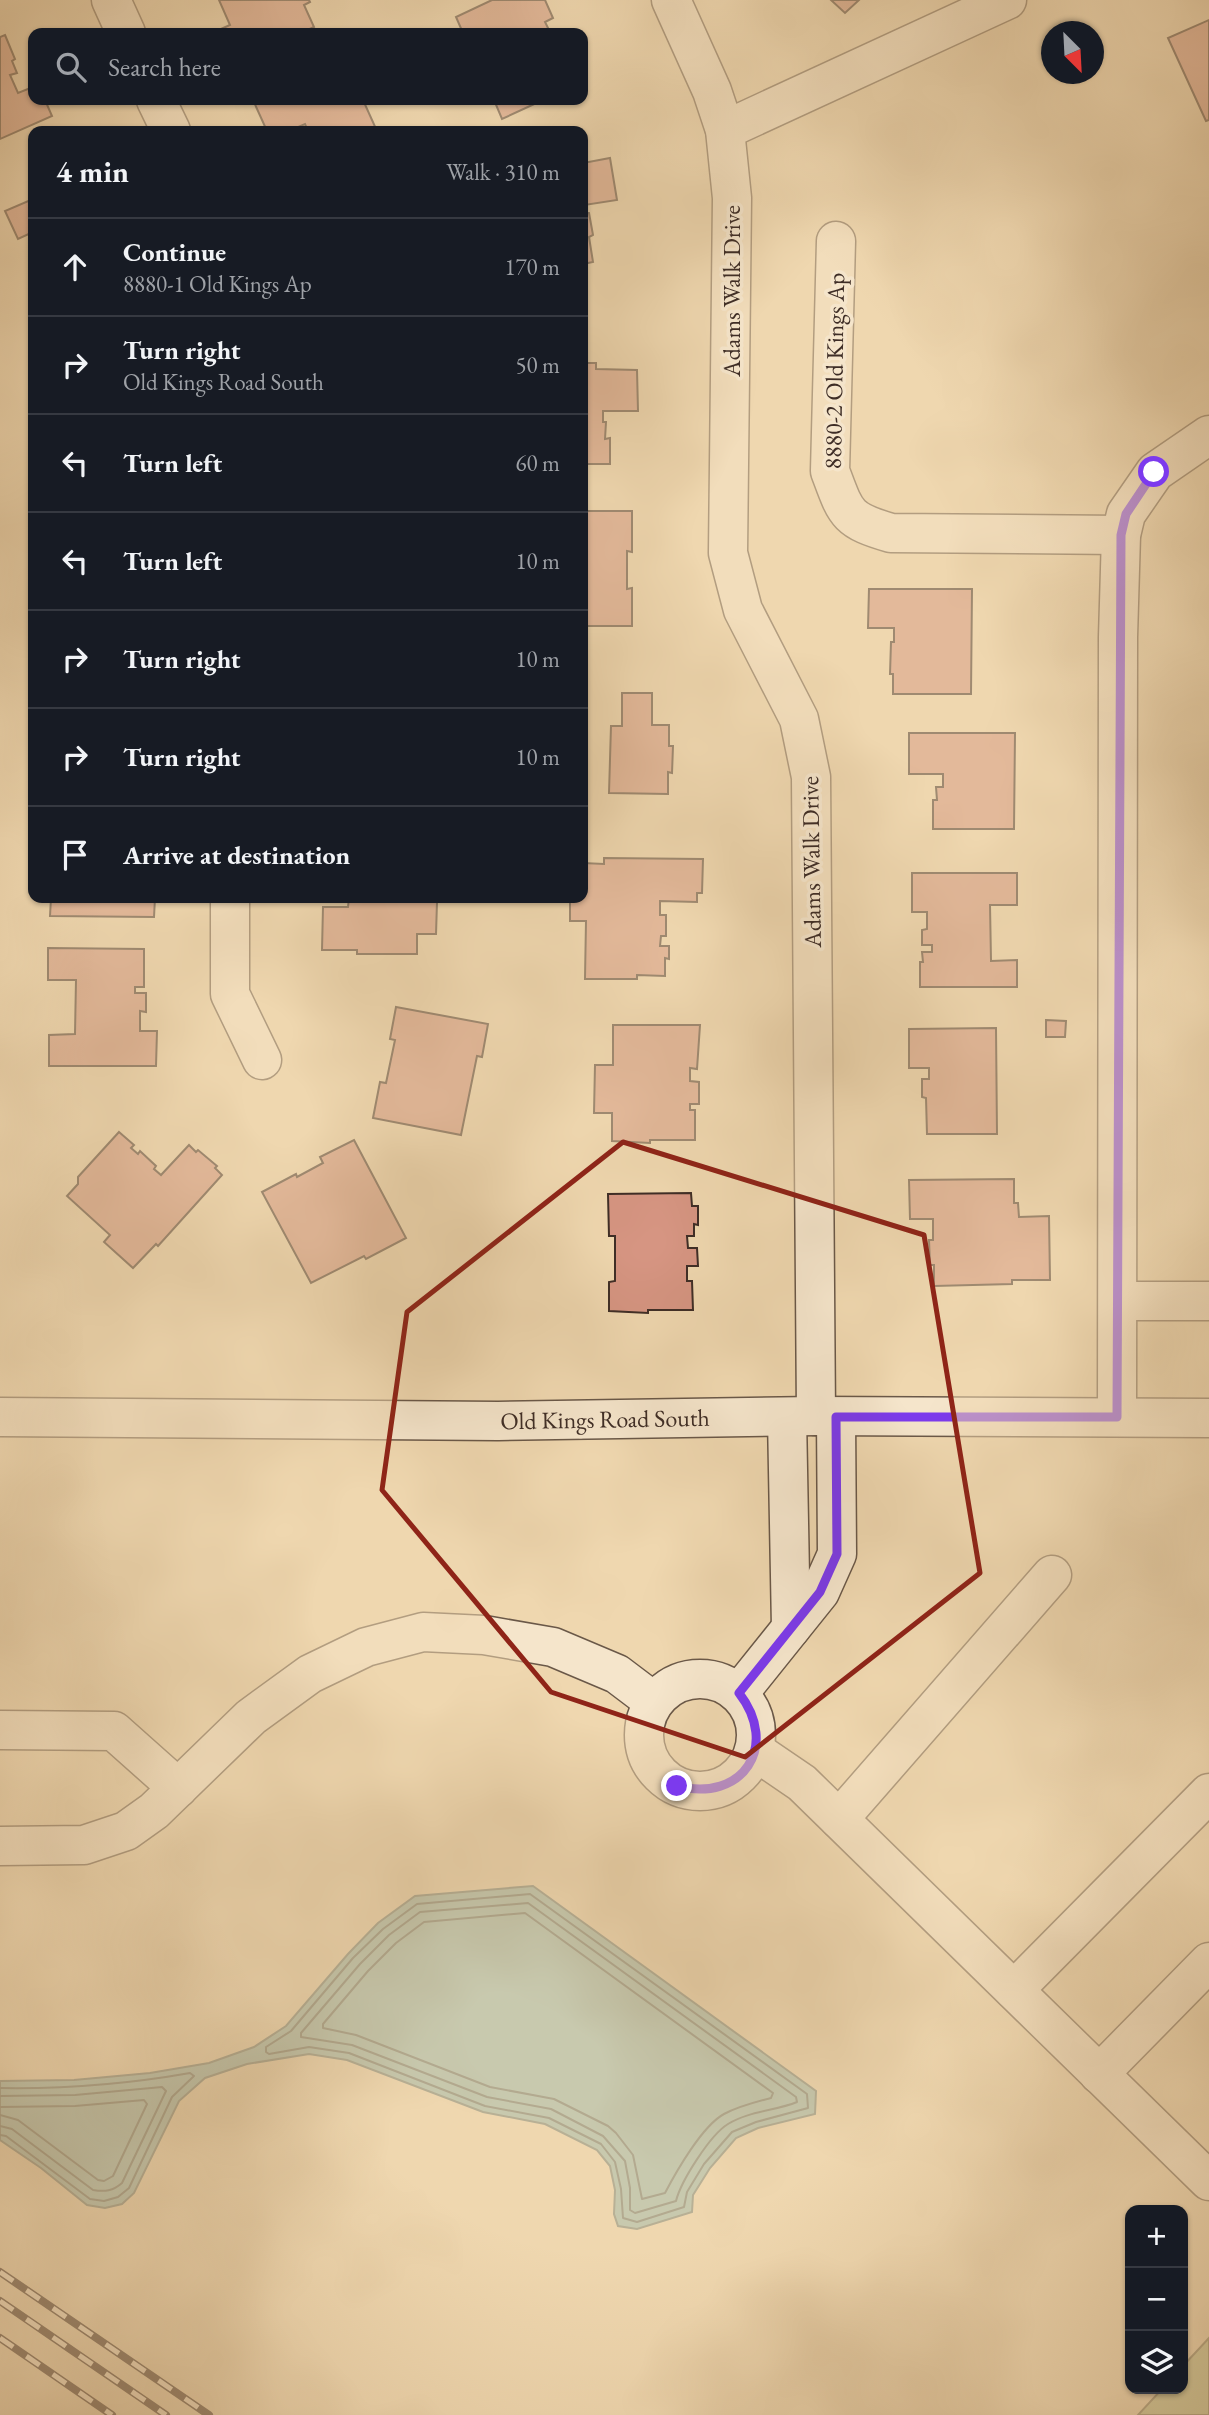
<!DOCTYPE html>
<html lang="en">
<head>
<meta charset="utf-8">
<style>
  body { margin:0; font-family:"EB Garamond",serif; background:#20242c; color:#f1f3f6 }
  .controls { position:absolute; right:21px; bottom:21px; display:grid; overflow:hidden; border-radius:14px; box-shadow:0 2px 5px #0004 }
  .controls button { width:63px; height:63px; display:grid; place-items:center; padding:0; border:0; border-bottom:2px solid #363941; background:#171b24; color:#f1f3f6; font:35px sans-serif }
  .compass { position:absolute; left:1041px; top:21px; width:63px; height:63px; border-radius:50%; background:#171b24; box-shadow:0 2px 5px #0004; rotate:156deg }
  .stop { position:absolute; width:21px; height:21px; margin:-16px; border:5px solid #7c3aed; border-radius:50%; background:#fff }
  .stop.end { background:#7c3aed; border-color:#fff; box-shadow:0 2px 7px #0008 }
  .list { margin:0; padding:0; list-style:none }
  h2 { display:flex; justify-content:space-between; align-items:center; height:91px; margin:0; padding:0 28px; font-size:30px }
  h2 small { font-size:23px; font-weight:400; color:#9ea1a6 }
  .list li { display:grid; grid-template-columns:46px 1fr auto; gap:21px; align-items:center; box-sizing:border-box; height:98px; padding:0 28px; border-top:2px solid #363941 }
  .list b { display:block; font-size:26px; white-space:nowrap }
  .list p { margin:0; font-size:23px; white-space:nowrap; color:#9ea1a6 }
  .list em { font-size:23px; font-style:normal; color:#9ea1a6 }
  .icon { flex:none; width:38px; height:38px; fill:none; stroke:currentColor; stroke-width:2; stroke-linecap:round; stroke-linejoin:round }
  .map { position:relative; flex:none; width:1209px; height:2415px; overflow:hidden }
  .search { position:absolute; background:#171b24; box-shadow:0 2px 5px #0004; left:28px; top:28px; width:560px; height:77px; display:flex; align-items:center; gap:18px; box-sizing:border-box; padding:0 24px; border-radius:14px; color:#9ea1a6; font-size:26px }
  .panel { position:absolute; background:#171b24; box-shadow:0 2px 5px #0004; left:28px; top:126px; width:560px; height:777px; border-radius:14px }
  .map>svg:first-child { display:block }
  .green { fill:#babe8a; stroke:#7c7658; stroke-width:2 }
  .water { fill:#9ab9ad; stroke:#758177; stroke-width:2 }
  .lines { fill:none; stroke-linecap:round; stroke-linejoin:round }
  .shore { stroke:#6c736a; stroke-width:2 }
  .building { fill:#d69582; stroke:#3e2d26; stroke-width:2 }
  .minor-casing { stroke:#6a5848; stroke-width:41 }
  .minor { stroke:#f5e5cb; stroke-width:38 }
  .rail-casing { stroke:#3e2d26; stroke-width:8 }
  .rail { stroke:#f5e5cb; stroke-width:5; stroke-dasharray:16; stroke-linecap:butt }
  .route { stroke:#7c3aed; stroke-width:9 }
  .marked { fill:none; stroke:#8f2418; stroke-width:5; stroke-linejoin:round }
  .labels { text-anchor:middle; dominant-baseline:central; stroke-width:7; stroke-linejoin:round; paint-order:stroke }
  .street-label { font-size:24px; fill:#3e2d26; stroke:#f5e5cb }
</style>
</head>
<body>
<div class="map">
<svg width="1209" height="2415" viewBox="0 0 1209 2415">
  <rect width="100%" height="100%" fill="#efd7af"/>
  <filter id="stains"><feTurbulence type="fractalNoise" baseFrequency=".00286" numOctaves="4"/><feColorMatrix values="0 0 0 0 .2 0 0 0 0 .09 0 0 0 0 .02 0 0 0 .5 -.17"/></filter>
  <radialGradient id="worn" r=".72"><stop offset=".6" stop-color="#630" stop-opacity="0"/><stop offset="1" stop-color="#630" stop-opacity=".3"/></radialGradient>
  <path class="green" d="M1209,2338V2415H1138L1162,2389H1183V2366Z"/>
  <path class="water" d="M533,1886L816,2091L815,2114L758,2128L736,2138L710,2168L693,2195L692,2212L637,2229L618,2226L614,2214L615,2190L610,2166L597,2150L545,2124L483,2112L347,2060L309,2054L247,2064L205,2078L179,2101L134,2193L122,2204L105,2208L87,2205L41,2168L0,2140V2081L74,2080L150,2073L209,2063L254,2047L286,2026L348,1954L378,1923L415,1896Z"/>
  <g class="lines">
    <g class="shore">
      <path d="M530,1894L807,2094L808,2108L756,2122L732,2132L704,2164L687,2192L684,2207L637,2222L623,2218L621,2189L615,2162L601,2144L549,2118L485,2106L349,2053L309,2047L269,2054L266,2052V2047L291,2031L353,1958L383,1929L417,1904Z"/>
      <path d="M528,1903L796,2097L797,2102C775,2111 749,2111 728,2124C710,2135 681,2181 676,2201L635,2213L630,2210V2188L625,2161L603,2136L551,2109L487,2097L352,2045L301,2037V2033L360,1964L389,1935L420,1912Z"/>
      <path d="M525,1913L773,2093L771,2098C755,2102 739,2106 724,2114C702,2126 676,2172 665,2193L642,2199L633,2155L616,2133L608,2126L554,2099L490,2087L356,2035L323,2028V2024L368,1971L396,1943L424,1922Z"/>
      <path d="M0,2088C64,2089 128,2084 190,2073L194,2076L172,2097L129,2188L118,2197L104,2201L90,2199L6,2136L0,2135"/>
      <path d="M0,2096L75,2095L162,2087L166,2091L122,2183C113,2191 105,2192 93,2190L12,2129L0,2126"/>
      <path d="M0,2107L75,2106L144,2100L147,2104L113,2176L104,2181L98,2180L18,2120L0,2115"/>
    </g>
  </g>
  <g class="building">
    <path d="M219,0H309L310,2L304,5L314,27L301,33H212L230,25Z"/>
    <path d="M492,0H545L553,18L545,22L550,32L553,31L554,33H463L456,17Z"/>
    <path d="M831,0H859L845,13Z"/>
    <path d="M1209,20V120L1206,121L1168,38Z"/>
    <path d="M5,35L15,59L12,61L17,73L10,75L18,93L33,87V100H45L52,116L0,139V37Z"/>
    <path d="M253,100H363L377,131H308L305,124L289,131H267Z"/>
    <path d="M494,100H543L502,119Z"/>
    <path d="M610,158L617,200L584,205L585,213H589L593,235L589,237L593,262L583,264V163Z"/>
    <path d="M33,199V232L18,239L5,211Z"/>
    <path d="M583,363H596V369L637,370L638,411H603V422H606L605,439L610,438V464H585V467H583Z"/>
    <path d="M29,408H33V466H30Z"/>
    <path d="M583,511H632V552L627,551V589L632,588V626H586V631L583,630Z"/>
    <path d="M869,589H972L971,694H893V674H890L891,642H894V628H868Z"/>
    <path d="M622,693H652V725H669V746H673L672,773L668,772V794L609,793L611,726H622Z"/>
    <path d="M909,733H1015L1014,829H933V800H937L936,787H943V774H909Z"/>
    <path d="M604,858L703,859L702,893H697V902L660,901V915H666V936H661L660,946H669V959L665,958V976L637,975V979H585L586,921H570V898H583V863L604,864Z"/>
    <path d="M912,873H1017V905H990L991,961L1017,960V987H920V962H923L922,952H932V945H922V930L927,929V912H912Z"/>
    <path d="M51,898H155L154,917L50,916Z"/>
    <path d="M349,898H416V902H437L436,934H417V954H357V950H322L323,907H348Z"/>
    <path d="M48,948L144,949V987H135V993H146V1012L140,1011V1031H157L156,1066H49V1035L75,1034L76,980H48Z"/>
    <path d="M396,1007L488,1024L482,1057L477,1056L461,1135L373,1118L380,1082L386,1083L395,1040L390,1039Z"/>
    <path d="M1046,1020L1066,1021L1065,1037H1046Z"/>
    <path d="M613,1025H700L697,1069L690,1068V1081L699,1082V1104H690V1110H695V1140H650V1143L612,1141V1113H594L595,1065H613Z"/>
    <path d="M996,1028L997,1134H927L926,1098L922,1097V1079H929V1068H909V1029Z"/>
    <path d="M119,1132L134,1145L131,1148L138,1154L140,1151L156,1166L154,1169L161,1175L189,1145L196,1152L198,1150L217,1166L215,1168L222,1175L158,1246L156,1244L133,1268L104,1242L110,1235L67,1196L78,1184V1177Z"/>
    <path d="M354,1140L406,1238L366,1259L364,1256L311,1283L262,1192L296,1174L297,1177L323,1163L320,1157Z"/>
    <path d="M1014,1179V1203H1018L1019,1217L1049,1216L1050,1280H1012V1284L934,1286V1265H930L929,1240H933V1219H910L909,1180Z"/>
    <path d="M691,1193L692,1206H698V1225L694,1224V1236H687L688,1248H697L698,1266H687V1281H692L693,1310H648V1313L609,1311V1282L615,1281V1236H609L608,1194Z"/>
  </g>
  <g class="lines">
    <defs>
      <g id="minor">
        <path d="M111,0L126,33"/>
        <path d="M671,0L712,91L725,130L732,198L728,553L743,610L799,719L811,777L816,1416"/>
        <path d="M156,100L171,131"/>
        <path d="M725,130L1007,0"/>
        <path d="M836,241L830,471C846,514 846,520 891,533L1121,535"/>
        <path d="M230,898V994L262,1060"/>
        <path d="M1119,1301H1209"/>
        <path d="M0,1417L498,1421L816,1416L1209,1418"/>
        <path d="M787,1417L791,1628"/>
        <path d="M1117,1417L1118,637L1121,535L1126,514L1155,472L1209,435"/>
        <circle cx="700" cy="1735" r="56"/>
        <path d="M739,1693L820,1592L837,1554L836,1417"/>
        <path d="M0,1730L114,1731L178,1788"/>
        <path d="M755,1751L802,1783L1209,2181"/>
        <path d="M839,1819L1052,1575"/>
        <path d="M0,1846L84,1845L126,1831L154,1811L251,1717L310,1674L366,1647L423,1632L484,1635L553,1647L617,1674L654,1702"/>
        <path d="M1014,1990L1209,1793"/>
        <path d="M1099,2074L1209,1962"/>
      </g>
    </defs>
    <use href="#minor" class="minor-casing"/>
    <use href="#minor" class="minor"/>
    <defs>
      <g id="rail">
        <path d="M0,2272L209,2415"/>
        <path d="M0,2301L166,2415"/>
        <path d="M0,2338L112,2415"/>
      </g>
    </defs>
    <use href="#rail" class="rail-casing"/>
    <use href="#rail" class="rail"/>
  </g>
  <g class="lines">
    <path class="route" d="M677,1786C743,1803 780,1746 739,1693L820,1592L837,1554L836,1417H1117L1121,535L1126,514L1154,472"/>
  </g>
  <path d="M0 0H1209V2415H0ZM623,1142L924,1235L980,1573L745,1757L551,1692L382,1490L407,1312Z" fill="#efd7af" fill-opacity=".55" fill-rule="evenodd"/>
  <path class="marked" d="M623,1142L924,1235L980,1573L745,1757L551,1692L382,1490L407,1312Z"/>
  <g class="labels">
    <g class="street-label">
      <text transform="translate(731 291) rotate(-90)">Adams Walk Drive</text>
      <text transform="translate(834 371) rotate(-89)">8880-2 Old Kings Ap</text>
      <text transform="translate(811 862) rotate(-91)">Adams Walk Drive</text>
      <text transform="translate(605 1419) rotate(-1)">Old Kings Road South</text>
    </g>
  </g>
  <rect width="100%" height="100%" filter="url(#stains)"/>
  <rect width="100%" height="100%" fill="url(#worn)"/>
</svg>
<div class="controls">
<button>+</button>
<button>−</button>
<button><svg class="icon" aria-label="layers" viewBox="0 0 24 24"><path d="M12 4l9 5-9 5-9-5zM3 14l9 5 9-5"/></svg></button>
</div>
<svg class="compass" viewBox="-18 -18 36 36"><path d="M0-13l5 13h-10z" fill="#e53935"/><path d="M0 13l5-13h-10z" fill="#9ea1a6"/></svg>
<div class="stop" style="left:1154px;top:472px"></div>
<div class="stop end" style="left:677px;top:1786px"></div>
<div class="search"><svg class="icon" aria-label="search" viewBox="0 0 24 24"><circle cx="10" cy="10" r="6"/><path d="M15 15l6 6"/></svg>Search here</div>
<section class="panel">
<h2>4 min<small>Walk · 310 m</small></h2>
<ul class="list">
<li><svg class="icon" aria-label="ahead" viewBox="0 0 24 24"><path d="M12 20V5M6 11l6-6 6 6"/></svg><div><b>Continue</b><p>8880-1 Old Kings Ap</p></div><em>170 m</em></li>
<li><svg class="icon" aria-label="right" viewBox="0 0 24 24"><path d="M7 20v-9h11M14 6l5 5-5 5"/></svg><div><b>Turn right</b><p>Old Kings Road South</p></div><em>50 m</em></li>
<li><svg class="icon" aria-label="left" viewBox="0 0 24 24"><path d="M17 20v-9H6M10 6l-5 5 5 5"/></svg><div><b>Turn left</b></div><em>60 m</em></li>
<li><svg class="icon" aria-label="left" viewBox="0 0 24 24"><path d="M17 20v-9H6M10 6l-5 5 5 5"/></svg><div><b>Turn left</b></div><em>10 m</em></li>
<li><svg class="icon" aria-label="right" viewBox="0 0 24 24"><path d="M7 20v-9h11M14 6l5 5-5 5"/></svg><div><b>Turn right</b></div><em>10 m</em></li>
<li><svg class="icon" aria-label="right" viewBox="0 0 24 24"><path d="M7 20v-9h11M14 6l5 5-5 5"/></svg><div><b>Turn right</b></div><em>10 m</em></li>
<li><svg class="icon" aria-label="arrive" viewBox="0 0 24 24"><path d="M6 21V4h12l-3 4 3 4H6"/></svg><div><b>Arrive at destination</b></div></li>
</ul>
</section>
</div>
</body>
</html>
